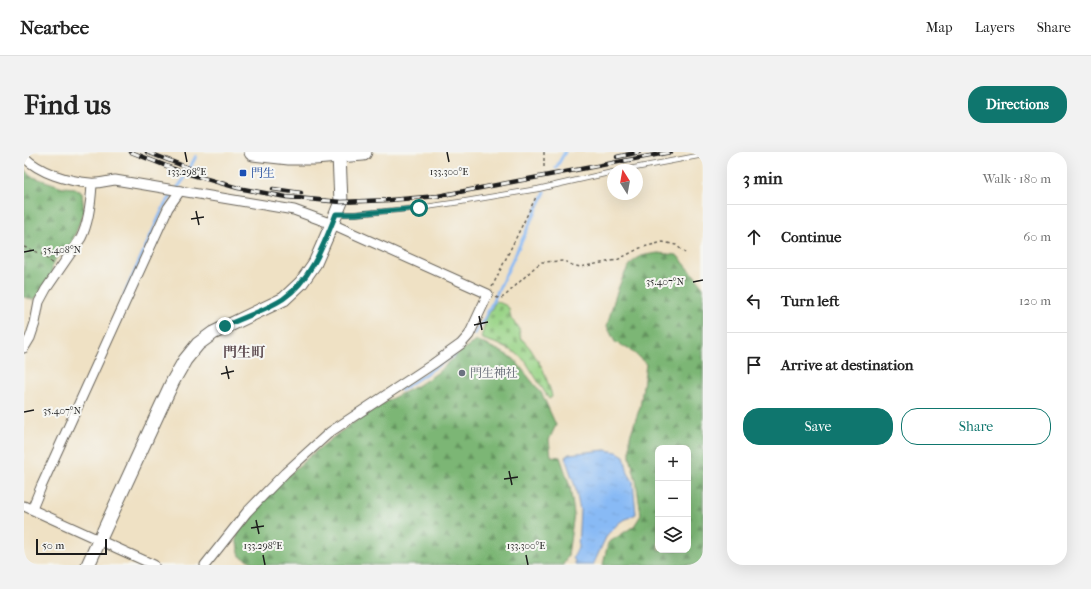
<!DOCTYPE html>
<html lang="en">
<head>
<meta charset="utf-8">
<style>
  body { margin:0; font-family:"IM FELL French Canon","Noto Serif JP",serif; background:#f2f2f2; color:#222 }
  .controls { position:absolute; right:12px; bottom:12px; display:grid; overflow:hidden; border-radius:8px; box-shadow:0 4px 16px #0002 }
  .controls button { width:36px; height:36px; display:grid; place-items:center; padding:0; border:0; border-bottom:1px solid #e0e0e0; background:#fff; color:#222; font:20px sans-serif }
  .compass { position:absolute; left:583px; top:12px; width:36px; height:36px; border-radius:50%; background:#fff; box-shadow:0 4px 16px #0002; rotate:349deg }
  .scale { position:absolute; left:12px; bottom:10px; width:71px; box-sizing:border-box; padding-left:4px; border:2px solid #1c1c1c; border-top:0; font-size:11px; line-height:14px; white-space:nowrap; color:#1c1c1c; -webkit-text-stroke:3px #f6f6f2; paint-order:stroke }
  .stop { position:absolute; width:12px; height:12px; margin:-9px; border:3px solid #0f766e; border-radius:50%; background:#fff }
  .stop.end { background:#0f766e; border-color:#fff; box-shadow:0 1px 4px #0008 }
  .list { margin:0; padding:0; list-style:none }
  h2 { display:flex; justify-content:space-between; align-items:center; height:52px; margin:0; padding:0 16px; font-size:17px }
  h2 small { font-size:13px; font-weight:400; color:#767676 }
  .list li { display:grid; grid-template-columns:26px 1fr auto; gap:12px; align-items:center; box-sizing:border-box; height:64px; padding:0 16px; border-top:1px solid #e0e0e0 }
  .list b { display:block; font-size:15px; white-space:nowrap }
  .list em { font-size:13px; font-style:normal; color:#767676 }
  .actions { display:flex; gap:8px; padding:12px 16px }
  .actions a { flex:1; padding:9px 0; border:1px solid #0f766e; border-radius:16px; text-align:center; font-size:14px; color:#0f766e }
  .actions .main { background:#0f766e; color:#fff }
  .icon { flex:none; width:22px; height:22px; fill:none; stroke:currentColor; stroke-width:2; stroke-linecap:round; stroke-linejoin:round }
  .map { position:relative; flex:none; width:679px; height:413px; overflow:hidden; border-radius:16px }
  header { display:flex; align-items:center; gap:24px; box-sizing:border-box; height:56px; padding:0 20px; background:#fff; border-bottom:1px solid #e0e0e0 }
  header strong { font-size:19px }
  nav { display:flex; gap:22px; margin-inline-start:auto; font-size:14px }
  .intro { display:flex; align-items:center; justify-content:space-between; box-sizing:border-box; height:96px; padding:0 24px }
  h1 { margin:0; font-size:28px }
  .button { padding:10px 18px; border-radius:16px; background:#0f766e; color:#fff; font-size:14px; font-weight:700 }
  main { display:flex; gap:24px; padding:0 24px }
  aside { flex:1; background:#fff; border-radius:16px; box-shadow:0 4px 16px #0002 }
  .map>svg:first-child { display:block }
  .forest { fill:url(#forest-firs); stroke:#4c6948; fill-rule:evenodd }
  .cemetery { fill:url(#cemetery-stones); stroke:#5b7852 }
  .water { fill:url(#water-ripples); stroke:#526b88 }
  .lines { fill:none; stroke-linecap:round; stroke-linejoin:round }
  .stream { stroke:#88baf5; stroke-width:3 }
  .lane-casing { stroke:#666157; stroke-width:6 }
  .street-casing { stroke:#666157; stroke-width:11 }
  .secondary-casing { stroke:#666157; stroke-width:15 }
  .highway-casing { stroke:#666157; stroke-width:19 }
  .path { stroke:#666157; stroke-width:1.5; stroke-dasharray:3 3; stroke-linecap:butt }
  .lane { stroke:#fff; stroke-width:4.5 }
  .street { stroke:#fff; stroke-width:9 }
  .secondary { stroke:#fff; stroke-width:13 }
  .highway { stroke:#fff; stroke-width:17 }
  .rail-casing { stroke:#1c1c1c; stroke-width:4.5 }
  .rail { stroke:#f6f6f2; stroke-width:3; stroke-dasharray:9; stroke-linecap:butt }
  .route { stroke:#0f766e; stroke-width:5 }
  .ticks { fill:none; stroke:#1c1c1c; stroke-width:1.5 }
  .transit-dot { fill:#1a4fb4; stroke:#f6f6f2; stroke-width:1.5 }
  .worship-dot { fill:#6b7280; stroke:#f6f6f2; stroke-width:1.5 }
  .labels { text-anchor:middle; dominant-baseline:central; stroke-width:4; stroke-linejoin:round; paint-order:stroke }
  .transit-label { font-size:12px; fill:#164399; stroke:#f6f6f2; text-anchor:start }
  .worship-label { font-size:12px; fill:#5b616d; stroke:#f6f6f2; text-anchor:start }
  .quarter-label { font-size:14px; font-weight:bold; fill:#604e53; stroke:#f6f6f2 }
  .ticks-label { font-size:10px; text-anchor:middle; fill:#1c1c1c; stroke:#f6f6f2; stroke-width:4; stroke-linejoin:round; paint-order:stroke }
</style>
</head>
<body>
<header>
<strong>Nearbee</strong>
<nav><a>Map</a><a>Layers</a><a>Share</a></nav>
</header>
<div class="intro"><h1>Find us</h1><a class="button">Directions</a></div>
<main>
<div class="map">
<svg width="679" height="413" viewBox="0 0 679 413">
  <defs>
    <pattern id="forest-firs" width="22" height="20" patternUnits="userSpaceOnUse"><rect width="22" height="20" fill="#7bb674"/><path d="M5 1l3.5 6h-7zM16 11l3.5 6h-7z" fill="#64935e"/></pattern>
    <pattern id="cemetery-stones" width="16" height="16" patternUnits="userSpaceOnUse"><rect width="16" height="16" fill="#9ad487"/><path d="M2 7V4a2 2 0 0 1 4 0v3zM10 15v-3a2 2 0 0 1 4 0v3z" fill="#84b574"/></pattern>
    <pattern id="water-ripples" width="26" height="14" patternUnits="userSpaceOnUse"><rect width="26" height="14" fill="#88baf5"/><path d="M2 4q2-2 4 0t4 0M15 11q2-2 4 0t4 0" fill="none" stroke="#759fd1"/></pattern>
  </defs>
  <rect width="100%" height="100%" fill="#f6f6f2"/>
  <filter id="ink" filterUnits="userSpaceOnUse"><feTurbulence type="fractalNoise" baseFrequency=".025" numOctaves="2"/><feDisplacementMap in="SourceGraphic" scale="8" xChannelSelector="R" yChannelSelector="G"/><feConvolveMatrix kernelMatrix="1 2 1 2 8 2 1 2 1" color-interpolation-filters="sRGB"/></filter>
  <filter id="wash" filterUnits="userSpaceOnUse"><feTurbulence type="fractalNoise" baseFrequency=".012" numOctaves="4" result="noise"/><feDisplacementMap in="SourceGraphic" scale="16" xChannelSelector="R" yChannelSelector="G"/><feGaussianBlur stdDeviation="0.9" result="paint"/><feColorMatrix in="noise" values="0 0 0 0 0 0 0 0 0 0 0 0 0 0 0 0 0 1.4 0 .05"/><feComposite in="paint" operator="in"/></filter>
  <g filter="url(#wash)">
    <rect width="100%" height="100%" fill="#efe1c4"/>
    <g class="forest">
      <path d="M0,17L6,24L39,35L51,36L58,41L60,59L49,88L42,99L32,106L28,115V123L18,141L9,148L0,145Z"/>
      <path d="M634,101L653,103L670,123L679,135V413H579L584,391L610,374L617,363L612,328L606,305V284L616,255L622,212L608,199L591,190L583,174C588,156 597,117 613,106C618,103 628,102 634,101ZM634,296H664V398H634Z"/>
      <path d="M453,189L476,199L490,207L518,242L532,273L525,288L527,304L536,305L546,334L550,362L544,403L539,413H234L216,404C214,396 211,389 214,380C219,367 231,357 240,347C275,311 315,278 358,252C376,241 396,234 413,221C427,210 437,196 453,189Z"/>
    </g>
    <path class="cemetery" d="M472,149L481,153L485,156L487,167L494,174L497,186L506,196L519,217L527,240L528,245L525,247L502,210L492,201L474,192L461,188L457,186L462,167Z"/>
    <path class="water" d="M581,298L593,300L600,304L604,321L609,329L612,362L596,370L583,383L569,413H551V409L549,406L554,395L556,358L551,334L541,305L545,302Z"/>
    <g class="lines">
      <g class="stream">
        <path d="M532,16L541,0"/>
        <path d="M100,143L140,54L160,27L172,4"/>
        <path d="M450,182L460,168L521,40"/>
        <path d="M377,238L431,202"/>
      </g>
    </g>
  </g>
  <g filter="url(#ink)">
    <g class="lines">
      <defs>
        <g id="lane">
          <path d="M600,18L679,3"/>
          <path d="M314,62H331L395,56L436,50L514,37L589,20"/>
        </g>
        <g id="street">
          <path d="M0,5C16,21 43,29 66,31C74,32 83,29 91,28L270,58L308,72L464,142L445,183L437,192L409,212L306,280L261,321L223,360L181,413"/>
          <path d="M0,196L6,186L11,171L15,150L22,137L57,86C65,70 67,50 68,32"/>
          <path d="M0,354L130,413"/>
          <path d="M8,357L17,335L144,56L156,39"/>
        </g>
        <path id="secondary" d="M64,413L135,259L149,229L161,208L174,192L189,181L260,147L277,131L291,111L308,72L317,50L315,3"/>
        <path id="highway" d="M229,0L265,4H290L339,0"/>
      </defs>
      <use href="#lane" class="lane-casing"/>
      <use href="#street" class="street-casing"/>
      <use href="#secondary" class="secondary-casing"/>
      <use href="#highway" class="highway-casing"/>
      <g class="path">
        <path d="M520,15V0"/>
        <path d="M0,95L18,102L29,112"/>
        <path d="M468,135L512,45"/>
        <path d="M472,145L476,147L481,144L510,116L518,110L540,109L548,113L556,115L593,108L616,96L639,90L652,93L661,101"/>
      </g>
      <use href="#lane" class="lane"/>
      <use href="#street" class="street"/>
      <use href="#secondary" class="secondary"/>
      <use href="#highway" class="highway"/>
      <defs>
        <g id="rail">
          <path d="M107,0L155,19L214,36L262,45L317,50L366,48L414,44L647,0"/>
          <path d="M123,0L170,18"/>
          <path d="M593,5L615,0"/>
          <path d="M249,37L277,41"/>
        </g>
      </defs>
      <use href="#rail" class="rail-casing"/>
      <use href="#rail" class="rail"/>
    </g>
  </g>
  <g class="lines" filter="url(#ink)">
    <path class="route" d="M201,174C220,165 242,158 259,147C287,128 300,92 312,62H331L395,56"/>
  </g>
  <path class="ticks" d="M161,0L163,10M423,0L425,10M172,59L175,73M167,67L180,65M0,100L10,98M669,130L679,128M455,164L458,178M450,173L464,170M202,214L205,227M197,222L210,219M0,260L10,258M485,319L488,333M480,327L494,325M232,368L235,382M227,376L240,374M239,403L241,413M502,403L504,413"/>
  <rect class="transit-dot" x="215" y="17" width="8" height="8" rx="2"/>
  <circle class="worship-dot" cx="438" cy="221" r="4"/>
  <g class="labels">
    <g class="transit-label">
      <text x="227" y="21">門生</text>
    </g>
    <g class="worship-label">
      <text x="446" y="221">門生神社</text>
    </g>
    <g class="quarter-label">
      <text x="220" y="200">門生町</text>
    </g>
  </g>
  <g class="ticks-label">
    <text x="425" y="23">133.300°E</text>
    <text x="163" y="23">133.298°E</text>
    <text x="38" y="101">35.408°N</text>
    <text x="641" y="133">35.407°N</text>
    <text x="38" y="262">35.407°N</text>
    <text x="239" y="397">133.298°E</text>
    <text x="502" y="397">133.300°E</text>
  </g>
</svg>
<div class="controls">
<button>+</button>
<button>−</button>
<button><svg class="icon" aria-label="layers" viewBox="0 0 24 24"><path d="M12 4l9 5-9 5-9-5zM3 14l9 5 9-5"/></svg></button>
</div>
<svg class="compass" viewBox="-18 -18 36 36"><path d="M0-13l5 13h-10z" fill="#e53935"/><path d="M0 13l5-13h-10z" fill="#767676"/></svg>
<div class="scale">50 m</div>
<div class="stop" style="left:395px;top:56px"></div>
<div class="stop end" style="left:201px;top:174px"></div>
</div>
<aside>
<h2>3 min<small>Walk · 180 m</small></h2>
<ul class="list">
<li><svg class="icon" aria-label="ahead" viewBox="0 0 24 24"><path d="M12 20V5M6 11l6-6 6 6"/></svg><div><b>Continue</b></div><em>60 m</em></li>
<li><svg class="icon" aria-label="left" viewBox="0 0 24 24"><path d="M17 20v-9H6M10 6l-5 5 5 5"/></svg><div><b>Turn left</b></div><em>120 m</em></li>
<li><svg class="icon" aria-label="arrive" viewBox="0 0 24 24"><path d="M6 21V4h12l-3 4 3 4H6"/></svg><div><b>Arrive at destination</b></div></li>
</ul>
<div class="actions"><a class="main">Save</a><a>Share</a></div>
</aside>
</main>
</body>
</html>
